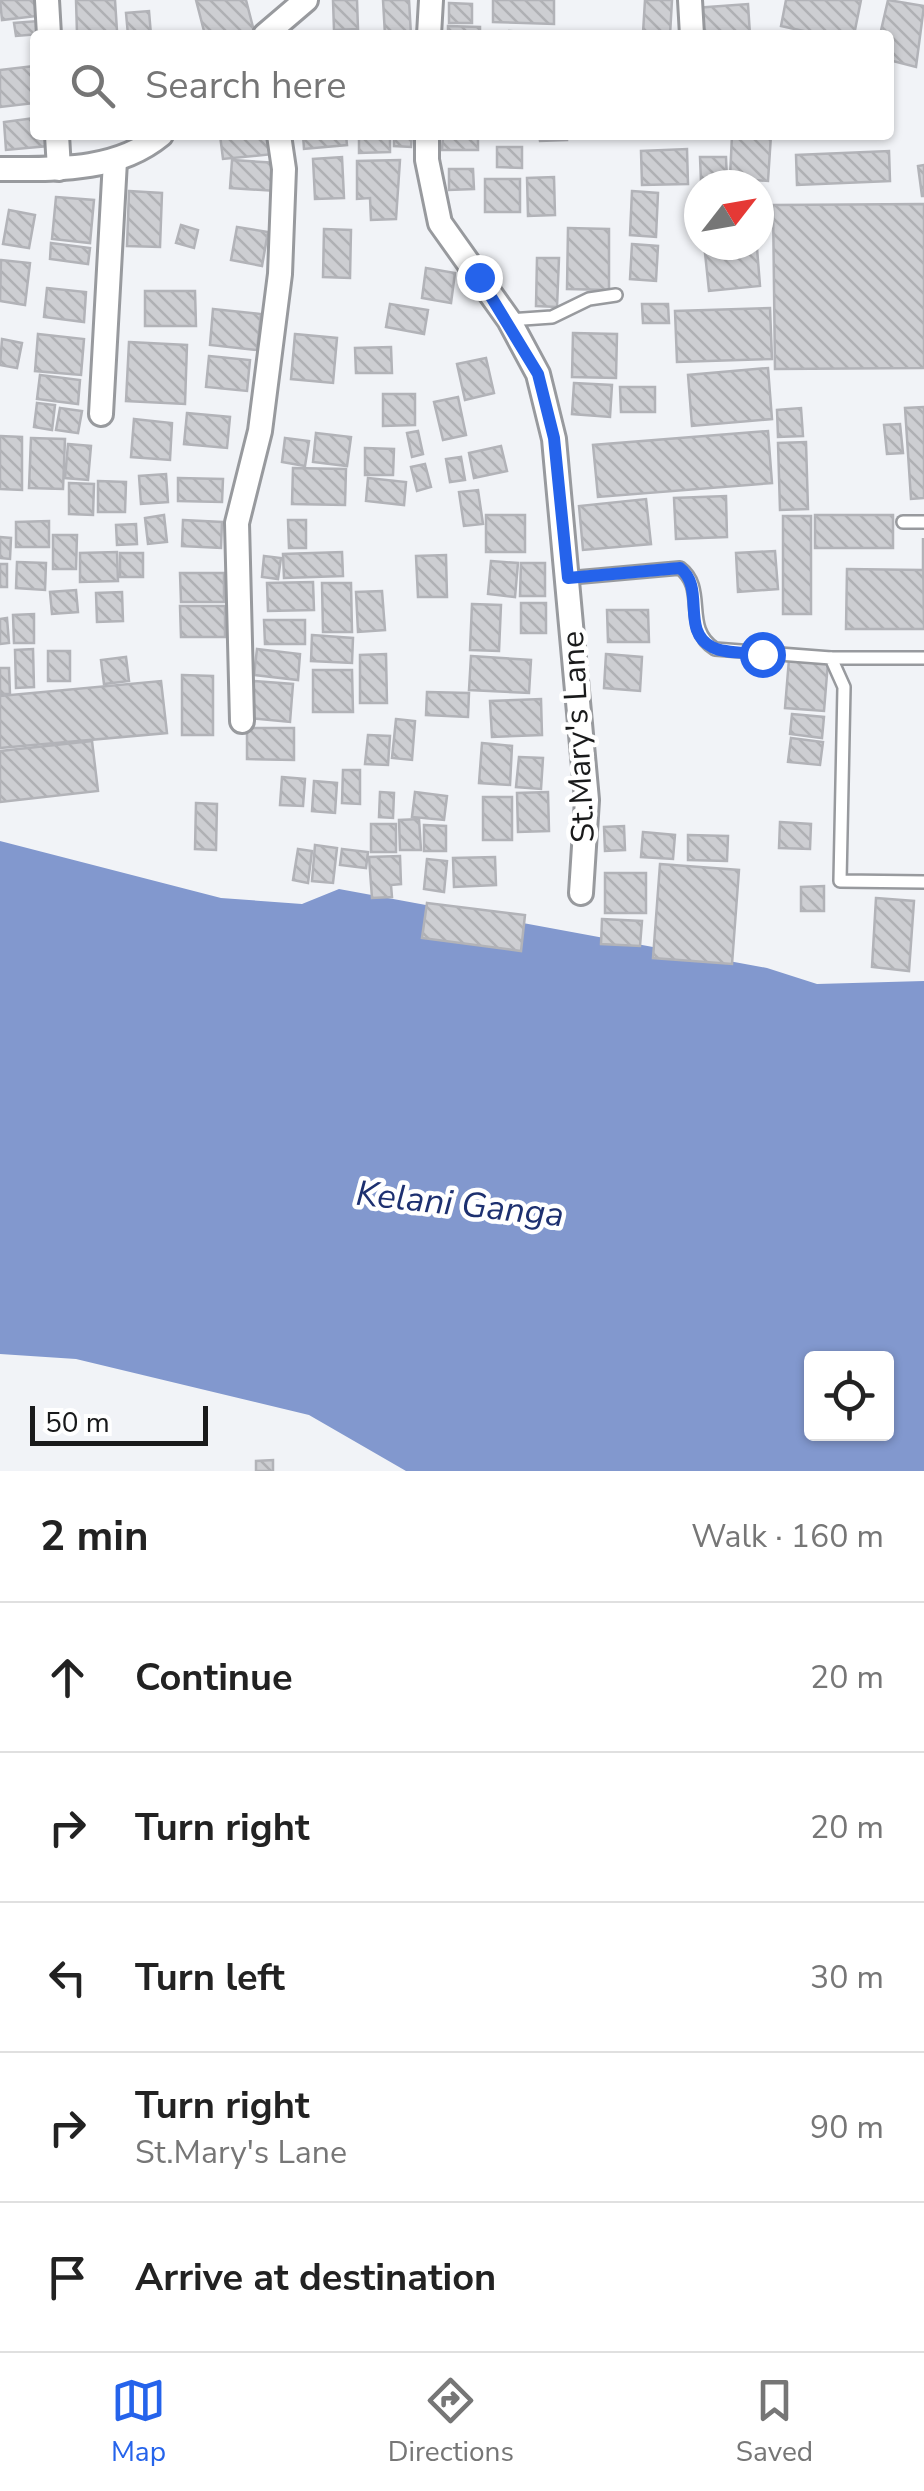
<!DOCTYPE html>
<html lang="en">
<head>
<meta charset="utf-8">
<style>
  body { margin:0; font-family:"Nunito Sans",sans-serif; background:#f6f6f6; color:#222 }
  .controls { position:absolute; right:30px; bottom:30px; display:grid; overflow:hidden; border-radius:10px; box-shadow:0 2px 8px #0004 }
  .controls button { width:90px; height:90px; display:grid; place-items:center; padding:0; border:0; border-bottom:2px solid #e0e0e0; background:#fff; color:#222; font:50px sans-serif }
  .compass { position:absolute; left:684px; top:170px; width:90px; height:90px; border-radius:50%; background:#fff; box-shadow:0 2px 8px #0004; rotate:59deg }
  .scale { position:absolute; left:30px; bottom:25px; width:178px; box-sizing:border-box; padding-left:10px; border:5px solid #191a1b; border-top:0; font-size:28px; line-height:35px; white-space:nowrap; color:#191a1b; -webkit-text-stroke:8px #fff; paint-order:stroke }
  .stop { position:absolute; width:30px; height:30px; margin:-22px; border:8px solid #2563eb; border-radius:50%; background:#fff }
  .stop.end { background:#2563eb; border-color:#fff; box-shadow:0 2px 10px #0008 }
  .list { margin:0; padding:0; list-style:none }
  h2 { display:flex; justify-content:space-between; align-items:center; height:130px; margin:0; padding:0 40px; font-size:42px }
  h2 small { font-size:32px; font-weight:400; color:#767676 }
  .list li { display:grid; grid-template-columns:65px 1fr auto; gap:30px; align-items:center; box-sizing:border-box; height:150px; padding:0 40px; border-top:2px solid #e0e0e0 }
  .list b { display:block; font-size:38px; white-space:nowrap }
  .list p { margin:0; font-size:32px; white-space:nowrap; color:#767676 }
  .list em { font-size:32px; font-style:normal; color:#767676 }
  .icon { flex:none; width:55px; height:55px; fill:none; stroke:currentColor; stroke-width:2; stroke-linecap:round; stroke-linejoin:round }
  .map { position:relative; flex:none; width:924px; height:1471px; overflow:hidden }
  .search { position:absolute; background:#fff; box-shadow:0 2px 8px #0004; left:30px; right:30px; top:30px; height:110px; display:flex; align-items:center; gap:25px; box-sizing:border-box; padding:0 35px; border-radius:10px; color:#767676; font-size:38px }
  .sheet { height:880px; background:#fff }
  nav { display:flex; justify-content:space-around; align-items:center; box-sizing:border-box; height:140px; border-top:2px solid #e0e0e0; background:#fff; font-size:28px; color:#767676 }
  nav a { display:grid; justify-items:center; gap:5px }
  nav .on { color:#2563eb }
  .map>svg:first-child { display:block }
  .water { fill:#8298ce; fill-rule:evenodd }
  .building { fill:url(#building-back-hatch); stroke:#b2b3b8; stroke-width:2.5 }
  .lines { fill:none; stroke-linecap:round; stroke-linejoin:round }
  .service-casing { stroke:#989a9e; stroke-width:16 }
  .minor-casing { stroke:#989a9e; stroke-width:28 }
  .service { stroke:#fff; stroke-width:11 }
  .minor { stroke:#fff; stroke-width:22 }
  .route { stroke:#2563eb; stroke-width:12 }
  .labels { text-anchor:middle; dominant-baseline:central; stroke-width:9; stroke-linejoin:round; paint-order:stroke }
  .street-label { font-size:32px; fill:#191a1b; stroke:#fff }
  .water-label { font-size:35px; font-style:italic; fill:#1d3070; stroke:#fff }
</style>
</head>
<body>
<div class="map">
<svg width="924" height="1471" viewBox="0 0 924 1471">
  <defs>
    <pattern id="building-back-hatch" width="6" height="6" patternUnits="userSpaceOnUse" patternTransform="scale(2.5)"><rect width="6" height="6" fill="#cdced2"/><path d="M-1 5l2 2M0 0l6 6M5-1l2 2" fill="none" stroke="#afb0b4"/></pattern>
  </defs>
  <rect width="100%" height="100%" fill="#f1f3f7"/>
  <path class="water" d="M0,841L221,898L302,904L339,889L767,968L817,984L924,981V1471H406L309,1415L76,1359L0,1354ZM812,1358H886V1434H812Z"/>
  <g class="building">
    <path d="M0,0H35L37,16L2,20Z"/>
    <path d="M76,0H115L117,31L77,33Z"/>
    <path d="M196,0H246L254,31L205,35Z"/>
    <path d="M333,0H357L358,29L334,30Z"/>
    <path d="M383,0H409L411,35H385Z"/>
    <path d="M493,0H554V24L493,22Z"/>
    <path d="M645,0H672L670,35L643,33Z"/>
    <path d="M786,0H861L854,35H822L781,26Z"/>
    <path d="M888,0L924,6L916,67L889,60V35H880Z"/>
    <path d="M449,3L472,4V23H449Z"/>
    <path d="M748,4L750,35H697L695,8Z"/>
    <path d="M149,11L151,35H128L126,13Z"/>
    <path d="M38,21L39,34L16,36L14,23Z"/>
    <path d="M448,26L480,27V35H448Z"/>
    <path d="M509,31L540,33V35H508Z"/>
    <path d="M35,66V103L0,107V70Z"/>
    <path d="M35,118V135H47L48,146L6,150L4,122Z"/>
    <path d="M220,135H272L274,154L223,159Z"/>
    <path d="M303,135H346L347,145L304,149Z"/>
    <path d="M359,135H390V152L359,153Z"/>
    <path d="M394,135H412L411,147L394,146Z"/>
    <path d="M443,135H478V150H442Z"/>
    <path d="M539,135H567V140L540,141Z"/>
    <path d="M732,135H771L768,181L730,178Z"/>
    <path d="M497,147H522V168L497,167Z"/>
    <path d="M687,149L688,184L642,185L641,151Z"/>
    <path d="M889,151L890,181L797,185L796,155Z"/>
    <path d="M342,157L344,198L315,199L313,159Z"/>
    <path d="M700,157H726L727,181H701Z"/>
    <path d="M232,160L278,163L276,191L230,188Z"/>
    <path d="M400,160L396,219L371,220L370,198L357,199V161Z"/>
    <path d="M924,165V196H922L918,166Z"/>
    <path d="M449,169H473L474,189L449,190Z"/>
    <path d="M554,177L555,215L528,216L527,178Z"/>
    <rect x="485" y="179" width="35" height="33"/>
    <path d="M129,191L162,193L160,247L127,246Z"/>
    <path d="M632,191L658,193L656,237L630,235Z"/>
    <path d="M56,197L94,200L90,243L52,239Z"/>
    <path d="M924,204V368L775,369L773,205Z"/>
    <path d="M9,210L35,215L29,248L3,244Z"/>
    <path d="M181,225L198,230L194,248L176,243Z"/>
    <path d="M237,227L268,232L262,266L231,260Z"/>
    <path d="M568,228L609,229V290L567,289Z"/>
    <path d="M324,229L351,230L350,278L323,277Z"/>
    <path d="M51,243L90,248L88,264L50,259Z"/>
    <path d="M632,244L658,246L656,281L630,279Z"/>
    <path d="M757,248L760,286L709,291L705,253Z"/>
    <path d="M537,258H559L557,307L536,306Z"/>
    <path d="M1,260L30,263L25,305L0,301Z"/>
    <path d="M426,268L455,273L451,303L422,298Z"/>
    <path d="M47,288L86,292L84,322L44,317Z"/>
    <path d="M145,291H195L196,326H145Z"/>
    <path d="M390,304L428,310L424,334L386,327Z"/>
    <path d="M642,304H668L669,323H643Z"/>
    <path d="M770,308L772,359L677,362L675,311Z"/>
    <path d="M213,309L261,314L257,350L210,345Z"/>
    <path d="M573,333L617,334L616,378L572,377Z"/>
    <path d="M38,334L84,339L81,375L35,371Z"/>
    <path d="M295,334L337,338L333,383L291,379Z"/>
    <path d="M2,339L22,343L17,368L0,365Z"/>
    <path d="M129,342L187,345L185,404L126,401Z"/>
    <path d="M391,347L392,373H356L355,348Z"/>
    <path d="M209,356L250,360L247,391L206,387Z"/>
    <path d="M486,358L494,393L465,400L457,364Z"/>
    <path d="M768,368L772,419L692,426L688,375Z"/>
    <path d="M40,375L80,380L78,404L37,399Z"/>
    <path d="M574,383L612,385L610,417L572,414Z"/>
    <path d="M620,387H655V412H621Z"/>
    <path d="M383,394H415V425L383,426Z"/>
    <path d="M458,397L466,435L443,440L434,402Z"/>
    <path d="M37,403L55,405L52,430L34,427Z"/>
    <path d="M924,407V498L911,499L905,408Z"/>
    <path d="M60,408L82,411L78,433L56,430Z"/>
    <path d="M801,408L803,436L778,437L777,410Z"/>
    <path d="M187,413L230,417L227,448L184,444Z"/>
    <path d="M134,419L172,423L170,460L131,457Z"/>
    <path d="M900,424L903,453L887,454L884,425Z"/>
    <path d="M418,431L423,454L412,457L407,433Z"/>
    <path d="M768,431L772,483L598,497L593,445Z"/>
    <path d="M316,433L351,437L347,466L313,462Z"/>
    <path d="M0,436L22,437V490L0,489Z"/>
    <path d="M31,438L65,439L63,489L29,488Z"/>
    <path d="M285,438L309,441L305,466L282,462Z"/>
    <path d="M806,442L808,509L780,510L778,443Z"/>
    <path d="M68,444L91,446L88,480L65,478Z"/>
    <path d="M501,446L507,471L474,478L469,453Z"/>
    <path d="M365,448L394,449L393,475H365Z"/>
    <path d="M461,457L465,480L450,482L446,459Z"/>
    <path d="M425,464L431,487L417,491L411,467Z"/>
    <path d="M293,468L346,469L345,505L292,504Z"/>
    <path d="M166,474L168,502L141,504L139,476Z"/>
    <path d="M178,478L223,479L222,502L178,501Z"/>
    <path d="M368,478L406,482L404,505L366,501Z"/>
    <path d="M98,481L126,482L125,512H98Z"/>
    <path d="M69,483L94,484L93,515L69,514Z"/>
    <path d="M478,490L483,524L464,526L459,492Z"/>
    <path d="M726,496L727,537L676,539L674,498Z"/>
    <path d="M646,499L651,544L583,550L579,506Z"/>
    <path d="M164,515L167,542L148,544L145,518Z"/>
    <rect x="486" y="515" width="39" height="37"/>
    <rect x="815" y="515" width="78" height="33"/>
    <rect x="783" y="516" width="28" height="98"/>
    <path d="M183,520L222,522L221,548L182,546Z"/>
    <path d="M288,520H306V548H289Z"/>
    <path d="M49,521V547H16V522Z"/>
    <path d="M136,524L137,544L117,545L116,525Z"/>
    <path d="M53,535H77L76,569H53Z"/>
    <path d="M0,537L11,538L10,559L0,558Z"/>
    <path d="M923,538L924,629H846L847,569L923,570Z"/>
    <path d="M775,551L778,589L738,592L736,553Z"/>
    <path d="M117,552L118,581L80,582V553Z"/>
    <path d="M342,552L343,576L284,578L283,554Z"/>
    <rect x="120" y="553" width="23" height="24"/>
    <path d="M446,555L447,597H418L416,556Z"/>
    <path d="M264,556L281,558L278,579L262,577Z"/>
    <path d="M491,561L518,563L515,597L488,594Z"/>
    <path d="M17,562L46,563L45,590L16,588Z"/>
    <path d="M521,563H545V596H520Z"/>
    <rect x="0" y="564" width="7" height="23"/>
    <path d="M180,573H224V602H181Z"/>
    <path d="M313,582L314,610L268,611L267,583Z"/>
    <path d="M322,583H351L352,632H323Z"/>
    <path d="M76,590L78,612L52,614L50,592Z"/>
    <path d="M382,591L385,630L358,632L356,592Z"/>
    <path d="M122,592L123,621L97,622L96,593Z"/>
    <rect x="521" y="603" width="25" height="30"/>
    <path d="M472,604L501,605L499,651L470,650Z"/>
    <path d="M180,606H225V637H181Z"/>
    <path d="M607,610H648L649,642H608Z"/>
    <path d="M34,614V643H14L13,615Z"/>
    <path d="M7,618L9,643L0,644V619Z"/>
    <path d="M264,620H305V644H265Z"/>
    <path d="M312,635L353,638L352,663L311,661Z"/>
    <path d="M33,649L34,687L16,688L15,650Z"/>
    <path d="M257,649L300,654L298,680L254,675Z"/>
    <rect x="48" y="651" width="22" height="30"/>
    <path d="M386,654L387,703H360V655Z"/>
    <path d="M606,654L642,657L640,691L604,688Z"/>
    <path d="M471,656L531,660L529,693L469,690Z"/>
    <path d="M126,657L129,681L104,684L101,660Z"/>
    <path d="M789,659L828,662L824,711L785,708Z"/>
    <path d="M0,668H9L10,694H0Z"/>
    <path d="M313,670H352L353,712H313Z"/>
    <path d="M182,675L213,676V735H182Z"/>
    <path d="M161,681L167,733L0,748V696Z"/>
    <path d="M254,681L293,684L290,722L250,718Z"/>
    <path d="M427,692L469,693L468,717L426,715Z"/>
    <path d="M541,699L542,735L492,737L490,701Z"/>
    <path d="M792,714L824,717L822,738L790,734Z"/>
    <path d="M396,719L415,721L412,760L392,758Z"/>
    <path d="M247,728H294V760L247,759Z"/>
    <path d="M368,735L390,736L388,765L365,764Z"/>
    <path d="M791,738L823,742L820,765L788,762Z"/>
    <path d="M92,741L98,791L0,802V751Z"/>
    <path d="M482,743L512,746L510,785L479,783Z"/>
    <path d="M519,757L543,758L541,789L516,787Z"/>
    <path d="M343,770H360V804L342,803Z"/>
    <path d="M282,777L305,779L303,806L280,805Z"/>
    <path d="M314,781L337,783L335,813L312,811Z"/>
    <path d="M380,792L394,793L393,818L379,817Z"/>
    <path d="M415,792L447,796L444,820L412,817Z"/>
    <path d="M548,792L549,831L518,832L517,793Z"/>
    <rect x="483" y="797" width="29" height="43"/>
    <path d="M196,803L217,804L216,850L195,849Z"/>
    <path d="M419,819L421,850H400L399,820Z"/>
    <path d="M780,822L811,824L810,849L779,848Z"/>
    <rect x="371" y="824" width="25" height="28"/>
    <path d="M424,825L446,826V851H424Z"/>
    <path d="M624,826L625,850L605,851L604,827Z"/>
    <path d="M643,832L675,835L673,859L641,857Z"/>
    <path d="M688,835L728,836L727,861L688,860Z"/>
    <path d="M315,845L337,848L333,883L312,881Z"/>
    <path d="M298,849L312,851L308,883L293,880Z"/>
    <path d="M342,849L368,852L366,868L340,865Z"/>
    <path d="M400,856L401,884L391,885L392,897L372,898L369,857Z"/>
    <path d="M495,857L496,885L454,887L453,858Z"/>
    <path d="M427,859L447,861L444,892L424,889Z"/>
    <path d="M660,864L739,870L732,964L653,958Z"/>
    <rect x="605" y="873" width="41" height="40"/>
    <path d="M824,886V911H801V887Z"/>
    <path d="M876,898L914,901L909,971L872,967Z"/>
    <path d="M427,903L525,915L521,951L422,938Z"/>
    <path d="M602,919L642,921L640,946L601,944Z"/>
    <path d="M273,1460V1471H256V1461Z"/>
  </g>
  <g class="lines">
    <defs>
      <g id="service">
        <path d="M509,320L552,317L589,299L616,295"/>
        <path d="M903,522H924"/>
        <path d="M568,578L680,568C708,589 682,628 715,649L831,658L844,687L840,881L924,882"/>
        <path d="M831,658H924"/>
      </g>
      <g id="minor">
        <path d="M47,0L49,35"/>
        <path d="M690,0L692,35"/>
        <path d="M265,35L306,0"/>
        <path d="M429,35L431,0"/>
        <path d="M57,135L59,169"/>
        <path d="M427,135V160L440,223L509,320L538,374L554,439L587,800L581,893"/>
        <path d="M0,169C55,169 116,172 161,135"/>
        <path d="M101,414L115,161"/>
        <path d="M242,721L237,523L260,431L280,274L284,169L279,135"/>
      </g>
    </defs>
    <use href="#service" class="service-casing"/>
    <use href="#minor" class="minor-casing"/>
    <use href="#service" class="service"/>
    <use href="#minor" class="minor"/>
  </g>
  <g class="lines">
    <path class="route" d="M479,277L538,374L554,438L568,578L680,568C706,588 680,631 712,647C725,654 747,652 762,654"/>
  </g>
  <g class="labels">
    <g class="street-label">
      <text transform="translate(578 737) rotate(-93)">St.Mary's Lane</text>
    </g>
    <g class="water-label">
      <text transform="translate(460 1204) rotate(6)">Kelani Ganga</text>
    </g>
  </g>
</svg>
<div class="controls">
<button><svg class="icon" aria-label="locate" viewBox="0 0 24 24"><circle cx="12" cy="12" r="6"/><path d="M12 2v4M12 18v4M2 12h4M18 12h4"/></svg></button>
</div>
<svg class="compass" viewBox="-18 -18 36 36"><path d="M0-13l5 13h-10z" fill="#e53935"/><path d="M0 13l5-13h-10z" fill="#767676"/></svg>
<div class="scale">50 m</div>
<div class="stop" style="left:762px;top:654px"></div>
<div class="stop end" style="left:479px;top:277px"></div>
<div class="search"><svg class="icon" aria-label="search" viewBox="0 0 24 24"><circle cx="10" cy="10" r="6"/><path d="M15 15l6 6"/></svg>Search here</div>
</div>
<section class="sheet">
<h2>2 min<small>Walk · 160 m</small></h2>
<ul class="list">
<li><svg class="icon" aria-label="ahead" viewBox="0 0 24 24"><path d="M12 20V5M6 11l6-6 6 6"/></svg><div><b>Continue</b></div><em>20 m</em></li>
<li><svg class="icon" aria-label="right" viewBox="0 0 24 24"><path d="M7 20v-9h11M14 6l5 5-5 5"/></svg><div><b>Turn right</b></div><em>20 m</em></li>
<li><svg class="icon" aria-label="left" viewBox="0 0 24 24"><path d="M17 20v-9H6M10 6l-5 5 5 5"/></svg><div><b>Turn left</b></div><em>30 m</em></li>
<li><svg class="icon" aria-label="right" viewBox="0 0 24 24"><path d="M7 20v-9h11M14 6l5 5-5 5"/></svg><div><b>Turn right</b><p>St.Mary's Lane</p></div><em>90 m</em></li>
<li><svg class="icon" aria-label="arrive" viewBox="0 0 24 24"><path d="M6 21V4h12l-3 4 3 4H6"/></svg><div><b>Arrive at destination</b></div></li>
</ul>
</section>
<nav>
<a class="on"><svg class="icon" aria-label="map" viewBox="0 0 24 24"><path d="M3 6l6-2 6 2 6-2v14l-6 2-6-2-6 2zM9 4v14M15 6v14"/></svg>Map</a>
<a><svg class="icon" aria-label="directions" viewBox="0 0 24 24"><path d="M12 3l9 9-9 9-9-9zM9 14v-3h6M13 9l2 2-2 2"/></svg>Directions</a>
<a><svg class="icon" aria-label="saved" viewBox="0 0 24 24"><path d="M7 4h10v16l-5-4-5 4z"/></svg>Saved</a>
</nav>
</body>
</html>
